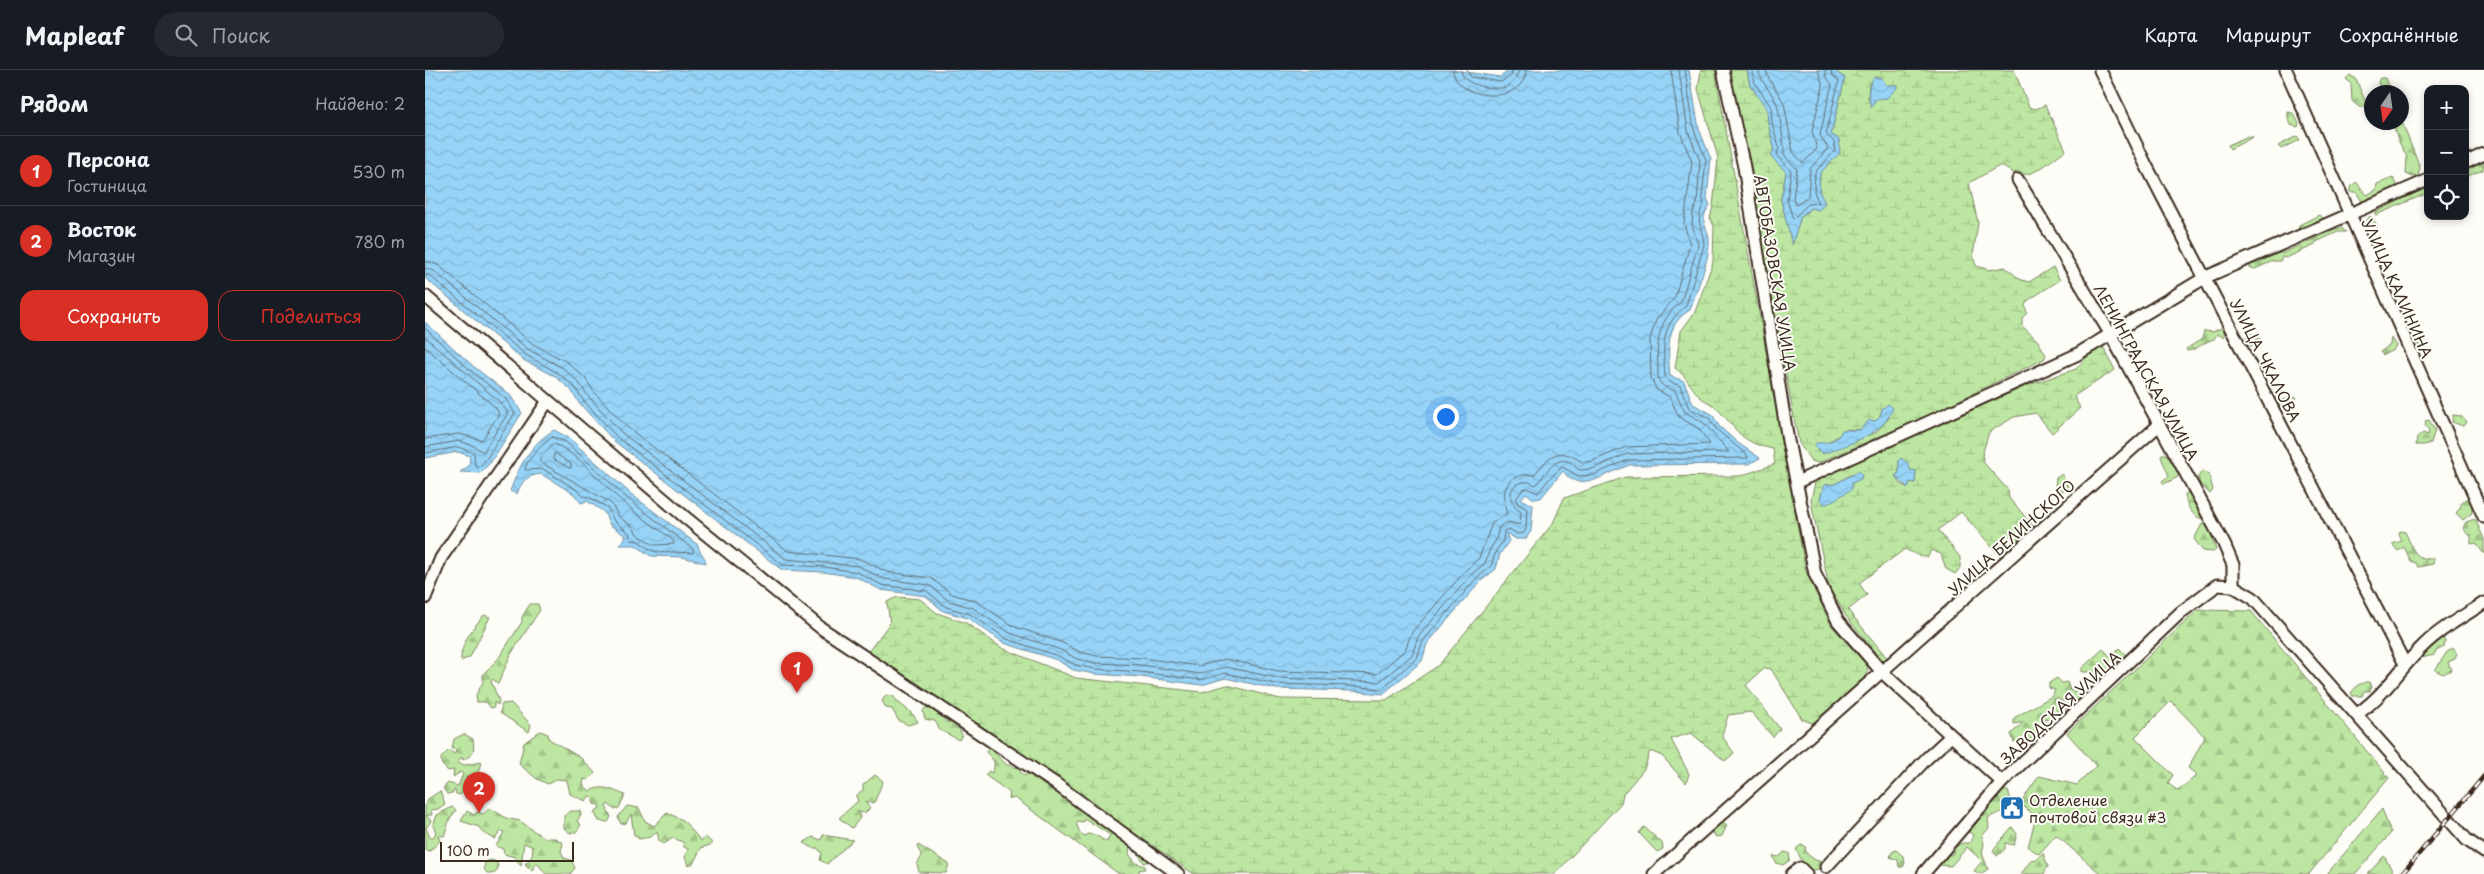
<!DOCTYPE html>
<html lang="ru">
<head>
<meta charset="utf-8">
<style>
  body { margin:0; font-family:"Playpen Sans",sans-serif; background:#242831; color:#f1f3f6 }
  .controls { position:absolute; right:15px; top:15px; display:grid; overflow:hidden; border-radius:10px; box-shadow:0 2px 8px #0003 }
  .controls button { width:45px; height:45px; display:grid; place-items:center; padding:0; border:0; border-bottom:1px solid #363941; background:#171b24; color:#f1f3f6; font:25px sans-serif }
  .compass { position:absolute; left:1939px; top:15px; width:45px; height:45px; border-radius:50%; background:#171b24; box-shadow:0 2px 8px #0003; rotate:193deg }
  .scale { position:absolute; left:15px; bottom:12px; width:134px; box-sizing:border-box; padding-left:5px; border:2px solid #3b2a1e; border-top:0; font-size:14px; line-height:18px; white-space:nowrap; color:#3b2a1e; -webkit-text-stroke:4px #fdfcf7; paint-order:stroke }
  .you { position:absolute; left:1020px; top:346px; width:18px; height:18px; margin:-12px; border:4px solid #fff; border-radius:50%; background:#1a73e8; box-shadow:0 0 0 8px #1a73e833 }
  .badge { display:grid; place-items:center; width:32px; height:32px; border-radius:50%; background:#d93025; color:#fff; font-size:16px; font-weight:700 }
  .pin { position:absolute; translate:-50% -41px; filter:drop-shadow(0 1px 2px #0008) }
  .pin::after { content:''; position:absolute; top:26px; width:18px; height:15px; background:inherit; clip-path:polygon(0 0,100% 0,50% 100%) }
  .list { margin:0; padding:0; list-style:none }
  h2 { display:flex; justify-content:space-between; align-items:center; height:65px; margin:0; padding:0 20px; font-size:21px }
  h2 small { font-size:16px; font-weight:400; color:#9ea1a6 }
  .list li { display:grid; grid-template-columns:32px 1fr auto; gap:15px; align-items:center; box-sizing:border-box; height:70px; padding:0 20px; border-top:1px solid #363941 }
  .list b { display:block; font-size:19px; white-space:nowrap }
  .list p { margin:0; font-size:16px; white-space:nowrap; color:#9ea1a6 }
  .list em { font-size:16px; font-style:normal; color:#9ea1a6 }
  .actions { display:flex; gap:10px; padding:15px 20px }
  .actions a { flex:1; padding:11px 0; border:1px solid #d93025; border-radius:15px; text-align:center; font-size:18px; color:#d93025 }
  .actions .main { background:#d93025; color:#fff }
  .icon { flex:none; width:28px; height:28px; fill:none; stroke:currentColor; stroke-width:2; stroke-linecap:round; stroke-linejoin:round }
  .map { position:relative; flex:none; width:2059px; height:804px; overflow:hidden }
  header { display:flex; align-items:center; gap:30px; box-sizing:border-box; height:70px; padding:0 25px; background:#171b24; border-bottom:1px solid #363941 }
  header strong { font-size:24px }
  nav { display:flex; gap:28px; margin-inline-start:auto; font-size:18px }
  .search { width:350px; height:45px; background:#242831; display:flex; align-items:center; gap:12px; box-sizing:border-box; padding:0 18px; border-radius:28px; color:#9ea1a6; font-size:19px }
  main { display:flex }
  aside { flex:1; background:#171b24 }
  .map>svg:first-child { display:block }
  .forest { fill:url(#forest-firs); stroke:#7c8860; fill-rule:evenodd }
  .wetland { fill:url(#wetland-marsh); stroke:#7c8860; fill-rule:evenodd }
  .water { fill:url(#water-waves); stroke:#728fa0 }
  .lines { fill:none; stroke-linecap:round; stroke-linejoin:round }
  .shore { stroke:#5f6e75; stroke-width:1 }
  .minor-casing { stroke:#3b2a1e; stroke-width:15 }
  .minor { stroke:#fdfcf7; stroke-width:11 }
  .rail-casing { stroke:#3b2a1e; stroke-width:4.5 }
  .rail { stroke:#fdfcf7; stroke-width:2.5; stroke-dasharray:8; stroke-linecap:butt }
  .labels { text-anchor:middle; dominant-baseline:central; stroke-width:4; stroke-linejoin:round; paint-order:stroke }
  .street-label { font-size:15px; fill:#3b2a1e; stroke:#fdfcf7 }
  .poi-label { font-size:15px; fill:#3b2a1e; stroke:#fdfcf7; text-anchor:start }
</style>
</head>
<body>
<header>
<strong>Mapleaf</strong>
<div class="search"><svg class="icon" aria-label="search" viewBox="0 0 24 24"><circle cx="10" cy="10" r="6"/><path d="M15 15l6 6"/></svg>Поиск</div>
<nav><a>Карта</a><a>Маршрут</a><a>Сохранённые</a></nav>
</header>
<main>
<aside>
<h2>Рядом<small>Найдено: 2</small></h2>
<ul class="list">
<li><span class="badge">1</span><div><b>Персона</b><p>Гостиница</p></div><em>530 m</em></li>
<li><span class="badge">2</span><div><b>Восток</b><p>Магазин</p></div><em>780 m</em></li>
</ul>
<div class="actions"><a class="main">Сохранить</a><a>Поделиться</a></div>
</aside>
<div class="map">
<svg width="2059" height="804" viewBox="0 0 2059 804">
  <defs>
    <pattern id="forest-firs" width="22" height="20" patternUnits="userSpaceOnUse" patternTransform="scale(1.25)"><rect width="22" height="20" fill="#bde6a2"/><path d="M5 1l3.5 6h-7zM16 11l3.5 6h-7z" fill="#a3c58b"/></pattern>
    <pattern id="wetland-marsh" width="20" height="14" patternUnits="userSpaceOnUse" patternTransform="scale(1.25)"><rect width="20" height="14" fill="#bde6a2"/><path d="M1 5h8M5 5V1M11 12h8M15 12V8" fill="none" stroke="#a3c58b"/></pattern>
    <pattern id="water-waves" width="16" height="10" patternUnits="userSpaceOnUse" patternTransform="scale(1.25)"><rect width="16" height="10" fill="#96d3f7"/><path d="M0 5q4-4 8 0t8 0" fill="none" stroke="#82b5d3"/></pattern>
  </defs>
  <rect width="100%" height="100%" fill="#fdfcf7"/>
  <filter id="ink" filterUnits="userSpaceOnUse"><feTurbulence type="fractalNoise" baseFrequency=".02" numOctaves="2"/><feDisplacementMap in="SourceGraphic" scale="10" xChannelSelector="R" yChannelSelector="G"/><feConvolveMatrix kernelMatrix="1 2 1 2 8 2 1 2 1" color-interpolation-filters="sRGB"/></filter>
  <g filter="url(#ink)">
    <g class="forest">
      <path d="M1925,5L1931,9L1941,33L1940,37H1934L1927,31L1926,14L1921,9Z"/>
      <path d="M1955,8H1960L1963,16L1961,22H1956L1953,12Z"/>
      <path d="M1863,42L1868,43L1874,53L1873,57L1866,55L1863,49Z"/>
      <path d="M1977,52L1995,98L1993,106L1988,107L1981,104L1982,87L1973,70L1968,53Z"/>
      <path d="M1823,66L1828,67L1805,79L1803,75Z"/>
      <path d="M1872,66L1875,70L1856,79L1853,76Z"/>
      <path d="M2059,90L2058,100L2040,107V99Z"/>
      <path d="M1968,108L1972,114L1965,125L1938,133L1931,122H1925V118L1931,112L1942,125L1951,120L1952,114Z"/>
      <path d="M2003,117V123L1951,145L1949,143Z"/>
      <path d="M1894,145L1898,148L1895,152L1888,153V156H1883L1875,162L1873,160L1874,155Z"/>
      <path d="M1945,146L1952,155L1951,161H1947L1940,151Z"/>
      <path d="M1917,158L1921,162H1913L1891,172L1890,175L1861,188L1857,187L1855,191H1848L1830,199L1824,197L1827,194H1830L1854,183H1858L1910,159Z"/>
      <path d="M1796,258L1800,263L1798,267L1792,264L1789,269C1778,272 1772,280 1762,281L1761,279L1777,269L1779,261L1788,262Z"/>
      <path d="M1823,262L1835,269L1836,273L1825,276L1821,270Z"/>
      <path d="M1996,264L2002,276L1995,279L1991,270Z"/>
      <path d="M1966,268L1971,276L1968,280L1958,285L1955,282L1965,275Z"/>
      <path d="M1854,327L1858,330L1871,327L1872,328L1858,337H1855L1851,329Z"/>
      <path d="M2028,345L2036,346L2041,352L2038,356L2027,352Z"/>
      <path d="M2004,350L2010,360L2006,373L1999,375H1991L1992,368L1998,363L2003,365L2004,360L2001,357L2000,351Z"/>
      <path d="M1737,384H1741L1752,400L1753,407L1739,414L1737,411L1744,406L1736,387Z"/>
      <path d="M1777,401L1784,405L1788,420L1785,424L1775,414L1773,407Z"/>
      <path d="M1637,404L1643,417L1638,421L1630,415L1631,408Z"/>
      <path d="M1763,422L1779,446V449C1767,448 1761,435 1760,424Z"/>
      <path d="M2042,428L2047,434V443L2038,450L2031,443L2036,437V433Z"/>
      <path d="M2050,449L2059,469V484L2051,473L2046,474V464L2044,466L2038,458L2041,452Z"/>
      <path d="M1777,454L1783,455L1791,480L1788,482L1778,481L1769,469Z"/>
      <path d="M1975,461L1980,462C1989,479 1988,490 2009,489L2008,494L1993,497L1991,493L1986,491L1979,477L1973,481L1967,474L1977,471L1974,464Z"/>
      <path d="M105,534H113L115,540L86,584L73,614L68,609L66,611L74,631L73,635L69,632V637L66,638L61,632H52L51,625L58,612V604L73,589L97,552V547Z"/>
      <path d="M1773,540L1826,541L1964,708L1884,804H1676L1631,765L1614,784L1603,777L1611,747L1595,733L1614,706L1652,715L1671,696L1642,663ZM1746,631L1780,667L1763,698L1772,705L1753,721L1743,713L1748,705L1710,667Z"/>
      <path d="M59,545L65,547L45,587L36,591C35,574 48,558 59,545Z"/>
      <path d="M2015,564L2020,571L2019,577L2011,581L2009,585L1997,588L2000,577Z"/>
      <path d="M1694,578L1703,587L1669,615L1665,612L1668,602H1657V598L1678,579L1686,587Z"/>
      <path d="M2028,578L2032,584L2030,589L2023,592L2026,600L2018,604L2010,600L2022,582Z"/>
      <path d="M1632,608L1637,613L1642,612L1645,620L1650,622L1659,612L1668,622L1648,637L1639,639V632L1631,628L1629,630L1636,636L1626,649L1618,648L1626,658L1620,666L1589,672L1586,664L1599,652L1589,654V648L1627,626L1630,620L1624,618V613Z"/>
      <path d="M1941,612H1944L1946,617L1945,621H1939L1937,626H1928L1926,623L1933,615Z"/>
      <path d="M461,625L468,626C477,638 486,639 493,652L483,655L473,650L467,639L461,638L457,631Z"/>
      <path d="M86,633L106,655L104,662L75,643L77,634Z"/>
      <path d="M501,637L513,642L521,652L532,653L537,665L534,670L515,660L510,651L500,649L498,641Z"/>
      <path d="M115,661L123,664L124,669L156,688L170,703L163,710L159,709L158,715L165,721C179,714 186,720 200,725L194,738L189,739L183,734L181,736L186,747L183,752L174,751L169,742L175,738L174,735L169,734L167,727L164,726L161,731L145,724L142,710L132,709L123,714L112,709L94,694L99,673Z"/>
      <path d="M39,664L48,669C50,681 48,685 38,690L37,687L32,693L40,695L56,692L53,704H49L48,707L42,706L41,709L46,711L45,716L35,725L31,724L30,719L27,723L22,724L18,718L23,713L33,716L38,704L36,702L28,707L29,700L23,701L17,695L16,688L24,680L29,684L32,680L27,679L29,669Z"/>
      <path d="M564,677L582,695L596,699L595,702L600,706L603,702L618,711L617,714L642,728L728,790L719,793L712,782H709V777H705L704,784L711,793L720,796V799L714,800V804H720H694L590,728L584,729L585,723L560,705L564,701L567,703C572,691 568,690 561,682ZM659,748L685,765L682,772L670,765L662,764L660,766L655,763L651,753L653,751L658,752Z"/>
      <path d="M450,705L458,711L449,733L440,731L445,738L440,743L434,742L435,748L427,758L414,748L433,731L431,726L438,720V715Z"/>
      <path d="M15,721L20,734L13,739L6,740L7,745H1L6,751L1,758L5,768H8L11,762L8,756L12,745L27,737L31,740L24,751L19,766L13,765L15,771L5,781L0,780V735L3,729Z"/>
      <path d="M1576,721H1583C1592,742 1576,740 1563,748L1564,758L1557,766L1559,774L1557,783L1563,799L1556,804L1549,801L1557,791L1542,777L1526,796L1514,795L1516,787L1522,784L1527,785L1530,777L1537,773H1545L1548,765L1544,762L1546,755H1550L1566,733H1569Z"/>
      <path d="M202,736L214,738L220,751L229,756L242,743L258,750L276,771L281,767L288,774L276,778L268,794L263,796L260,787L263,779L259,777L258,772L248,768L239,774L234,771L232,761L225,767L214,769L209,765L206,744L201,753L196,754L193,747Z"/>
      <path d="M65,738L81,748L95,751L119,768H130L138,773L136,781L139,788L146,790L150,798L145,804H121L111,792L107,801L100,794L107,786L108,777L99,773L96,796L90,787L79,784L78,779L71,776L79,762L76,761L70,769L58,763L54,757L36,751L42,741L49,745L52,742L58,744Z"/>
      <path d="M1957,739L1966,763L1930,804H1902Z"/>
      <path d="M145,741H155L156,745L152,751L156,755L151,762L145,763L139,758V746Z"/>
      <path d="M1296,750L1302,755L1297,766L1291,767L1286,760Z"/>
      <path d="M1219,757L1237,773L1238,779L1232,782L1214,763Z"/>
      <path d="M1587,757L1592,764L1589,775L1580,773V779L1572,786L1568,780Z"/>
      <path d="M398,765L428,770L402,794L395,790L397,783L391,777L390,779L378,773L388,767L396,770Z"/>
      <path d="M493,775L524,794L521,803L494,802L492,794L497,786L492,777Z"/>
      <path d="M1376,775L1380,776L1381,783L1390,790L1407,795V799L1403,803L1398,798L1380,802L1373,795L1377,791L1371,779Z"/>
      <path d="M1471,780L1478,786L1480,793L1478,797H1474L1473,790L1465,787L1467,782Z"/>
      <path d="M1359,782L1364,783L1365,790L1358,795L1351,793L1348,786L1354,787Z"/>
      <path d="M1618,783L1623,796L1619,804H1596L1607,789L1610,790Z"/>
      <path d="M1959,786L1969,804H1943Z"/>
      <circle cx="66" cy="797" r="7"/>
    </g>
    <g class="wetland">
      <path d="M1276,0H1290L1381,502L1406,555L1443,596C1443,616 1404,641 1389,654L1377,649L1346,599L1340,598L1321,615L1355,659L1348,667L1326,642L1303,645L1297,666L1309,683L1300,691L1266,663L1246,669L1264,704L1261,713L1237,686L1225,681L1219,699L1198,724L1196,733L1130,804H769L502,621L442,583L465,553L462,532L472,527L495,529L512,543L541,553L577,578L651,608L777,622L802,615L855,629L961,630L1014,595L1128,453L1139,428L1201,407L1315,406L1350,394L1348,379C1312,372 1313,358 1289,336C1284,332 1277,330 1273,325C1265,315 1260,305 1250,298L1256,261L1270,242L1288,192L1289,156L1285,148L1288,137L1293,88L1273,19Z"/>
      <path d="M1304,0H1322L1325,15L1342,39L1343,53L1349,77L1346,87L1361,102L1356,130L1367,174L1376,146L1386,138L1394,121L1395,103L1415,83L1406,64L1420,8L1408,0H1589L1604,37L1611,39L1620,35L1641,80C1617,96 1602,117 1576,95L1544,113L1553,153L1548,185L1551,196L1565,200L1580,197L1596,210L1604,212L1628,197L1635,210L1602,231L1600,236L1602,243L1597,248V256L1613,271L1621,285L1619,289L1495,349L1393,393L1386,391L1374,373L1368,343L1326,108ZM1444,13L1461,15L1462,28L1443,29ZM1457,339L1464,348L1451,362L1434,369L1392,381C1401,372 1412,368 1422,359L1435,360L1444,351H1450L1455,346Z"/>
      <path d="M1679,278L1690,300L1649,326L1655,338L1627,363L1611,343L1589,347L1564,362L1557,385L1559,393L1583,420L1584,428L1609,457L1592,475L1575,486L1536,442L1513,460L1535,487V498L1530,504L1521,499L1516,484L1506,480L1503,487L1494,486L1480,479L1434,513L1442,525L1423,540L1463,589L1458,592L1421,546L1404,517L1388,442L1386,429L1390,413L1408,402L1601,316L1651,299L1669,279ZM1474,390L1485,400L1491,401L1490,412H1485L1483,418L1476,414L1470,406L1474,403ZM1433,401C1429,414 1416,423 1405,431L1395,429L1399,415L1410,414Z"/>
    </g>
    <g class="water">
      <path d="M0,0H1027L1075,7L1085,0H1264L1274,59L1286,89L1282,128L1285,135C1271,154 1286,157 1284,175C1283,194 1271,221 1265,240C1240,254 1243,281 1245,306L1259,311L1268,334L1287,344L1294,356L1313,373L1335,388L1324,394L1204,395L1170,410L1153,412L1144,408L1138,401L1116,428L1109,429L1101,423L1096,429L1108,435L1106,461L1101,469H1091L1081,463L1084,471L1075,484L1071,499L1055,512L1002,574L997,591L958,624L927,621L851,619L800,608L777,615L715,607L670,604L648,600L632,590L579,573L543,548L518,541L501,526L456,520L431,507L398,502L357,500L189,371L154,333L146,320L130,306L98,290L0,208Z"/>
      <path d="M1322,0H1408L1420,8L1406,64L1414,69L1415,83L1395,103L1394,121L1400,133L1394,140L1386,138L1376,146L1367,175L1356,130L1361,102L1346,87L1349,77L1343,53L1342,39L1325,15Z"/>
      <path d="M1449,7L1457,8L1461,15H1472V18L1462,28L1451,29L1446,37C1443,26 1442,16 1449,7Z"/>
      <path d="M0,252L48,296L85,325L97,343L66,392L55,403L35,402L44,396L45,386L33,382L0,388Z"/>
      <path d="M1463,334L1468,338C1459,365 1423,374 1398,384L1389,377L1391,373C1403,373 1412,372 1417,360H1435L1444,350L1450,351L1455,346L1457,339Z"/>
      <path d="M129,360L144,368L206,424L273,475C274,483 280,485 281,493L257,487L226,486L210,475H194L201,466L185,455L179,442L162,431L156,433L149,424L116,404C102,406 97,410 92,424L85,421C94,397 105,374 129,360Z"/>
      <path d="M1476,388L1484,394L1485,400L1491,401L1490,413L1485,412L1483,418L1470,406L1474,403V390Z"/>
      <path d="M1434,401L1437,404L1436,409L1427,413V419L1402,434H1399L1395,429L1399,415L1410,414Z"/>
    </g>
    <g class="lines">
      <g class="shore">
        <path d="M1028,0C1029,30 1100,37 1101,0"/>
        <path d="M1036,0C1037,15 1063,19 1076,18C1082,18 1086,13 1090,10L1094,0"/>
        <path d="M1042,0L1046,7L1076,12L1086,6L1088,0"/>
        <path d="M1327,0L1330,13L1346,37L1347,53L1354,77L1352,86L1366,101L1362,130L1368,149L1383,134L1393,133L1389,121L1390,102L1410,81L1409,72L1401,64L1414,11L1407,5L1406,0"/>
        <path d="M1333,0C1337,14 1347,22 1352,34C1354,40 1360,79 1359,85L1372,99L1368,129L1371,135L1383,127L1385,99L1403,78L1395,65L1407,14L1401,7L1400,0"/>
        <path d="M1341,0L1343,7L1359,33L1368,82L1378,93L1392,79L1387,61L1398,16L1393,0"/>
        <path d="M0,191L13,195L108,274L142,292L160,308L169,322L202,357L363,481L435,489L462,502L506,508L527,524L551,531L588,556L638,573L655,582L672,586L717,588L774,596L801,589L853,601L952,604L980,580L987,562L1041,500L1054,488L1067,453L1082,444C1075,421 1081,402 1109,405C1126,384 1133,376 1157,392H1165L1201,377L1285,374L1274,359L1254,347L1245,327L1232,320L1226,308L1225,269L1231,250L1250,227L1265,174L1259,154L1267,92L1255,62L1246,0"/>
        <path d="M0,198L9,201L104,280L138,298L154,313L163,326L197,363L361,489L433,496L459,509L504,515L524,531L548,538L585,563L636,580L652,589L671,593L716,595L775,604L801,597L852,608L954,612L987,585L993,567L1046,505L1060,493L1065,479L1071,470L1074,457L1083,452L1095,455L1096,442C1083,434 1081,414 1099,412C1104,411 1108,414 1111,415C1118,407 1129,387 1142,391C1148,393 1150,398 1155,400L1167,399L1202,384L1304,382L1279,353L1260,342L1250,321C1246,319 1240,318 1236,314C1232,309 1233,301 1233,295C1231,270 1235,248 1256,232L1273,175L1267,154L1268,142L1272,134L1275,91L1263,61L1254,0"/>
        <path d="M0,205L5,206L101,285L133,303L150,317L158,330L192,367L358,495L399,497L432,502L457,515L502,521L521,537L545,544L582,569L633,586L650,595L671,599L715,602L776,610L800,603L851,614L927,616L956,619L992,588L998,571L1051,509L1066,496L1071,481L1078,471L1079,461L1084,459L1093,464L1099,463L1101,459L1102,439L1093,434L1091,429L1098,419L1102,418L1113,423L1124,409L1137,397L1154,406L1168,405L1203,390L1323,388L1322,385L1291,359L1284,348L1264,338L1255,316L1243,311L1240,306C1238,277 1235,256 1261,236L1279,175C1278,159 1269,150 1279,134L1277,127L1281,90L1269,60L1260,0"/>
        <path d="M0,258L45,300L81,329L90,343L62,388L53,398L50,396L49,383L33,377L0,383"/>
        <path d="M0,267L76,333L83,343L58,382L49,376L34,371L0,377"/>
        <path d="M0,277L71,338L74,344L57,370L34,364L0,369"/>
        <path d="M128,367L141,372L202,428L268,479V483L228,481L213,471L206,470L204,463L189,451L183,438L164,427L158,426L152,420L118,399L100,400C100,391 119,372 128,367Z"/>
        <path d="M128,374C150,379 181,418 199,433C215,447 233,458 249,471V474L229,475L212,464L208,457L194,447L186,433L115,392V389Z"/>
        <path d="M130,383L146,394V398H144L128,389Z"/>
      </g>
      <defs>
        <g id="minor">
          <path d="M1298,0L1319,97L1363,371L1390,504L1413,551L1457,602L1577,712"/>
          <path d="M1675,0L1720,93L1980,594"/>
          <path d="M1861,0L2059,447"/>
          <path d="M2040,93L2059,84"/>
          <path d="M1593,110L1686,265L1799,474L1808,495V516"/>
          <path d="M0,226L261,448L396,558L631,714L753,804"/>
          <path d="M1372,412L1651,285L1781,207L2003,110"/>
          <path d="M0,528L16,488L123,331"/>
          <path d="M1932,644C1960,625 1975,598 1999,575C2016,558 2039,546 2059,533"/>
          <path d="M1401,797L1501,689L1526,666"/>
          <path d="M1229,804L1734,355"/>
          <path d="M1367,804L1375,798L1381,804"/>
          <path d="M1498,804L1577,712L1755,543L1792,515L1808,516L1828,528L2042,770L2059,782"/>
        </g>
      </defs>
      <use href="#minor" class="minor-casing"/>
      <use href="#minor" class="minor"/>
      <defs>
        <path id="rail" d="M1977,804L2059,706"/>
      </defs>
      <use href="#rail" class="rail-casing"/>
      <use href="#rail" class="rail"/>
    </g>
  </g>
  <defs>
    <symbol id="civic-square" viewBox="-11 -11 22 22"><rect x="-9" y="-9" width="18" height="18" rx="4" fill="#1f6fb2" stroke="#fdfcf7"/><path d="M-.6-6.5H3V-4.5H.6V-3L4-1V1h2V6H-6V1h2V-1L-.6-3ZM-1.2 2.5V6h2.4V2.5Z" fill="#fff"/></symbol>
  </defs>
  <g fill-rule="evenodd">
    <use href="#civic-square" x="1573" y="724" width="28" height="28"/>
  </g>
  <g class="labels">
    <g class="street-label">
      <text transform="translate(1351 203) rotate(81)">АВТОБАЗОВСКАЯ УЛИЦА</text>
      <text transform="translate(1973 218) rotate(66)">УЛИЦА КАЛИНИНА</text>
      <text transform="translate(1841 290) rotate(63)">УЛИЦА ЧКАЛОВА</text>
      <text transform="translate(1722 302) rotate(61)">ЛЕНИНГРАДСКАЯ УЛИЦА</text>
      <text transform="translate(1586 467) rotate(-42)">УЛИЦА БЕЛИНСКОГО</text>
      <text transform="translate(1635 637) rotate(-43)">ЗАВОДСКАЯ УЛИЦА</text>
    </g>
    <g class="poi-label">
      <text x="1604" y="729">Отделение<tspan x="1604" dy="17">почтовой связи #3</tspan></text>
    </g>
  </g>
</svg>
<div class="controls">
<button>+</button>
<button>−</button>
<button><svg class="icon" aria-label="locate" viewBox="0 0 24 24"><circle cx="12" cy="12" r="6"/><path d="M12 2v4M12 18v4M2 12h4M18 12h4"/></svg></button>
</div>
<svg class="compass" viewBox="-18 -18 36 36"><path d="M0-13l5 13h-10z" fill="#e53935"/><path d="M0 13l5-13h-10z" fill="#9ea1a6"/></svg>
<div class="scale">100 m</div>
<div class="you"></div>
<div class="pin badge" style="left:372px;top:623px">1</div>
<div class="pin badge" style="left:54px;top:743px">2</div>
</div>
</main>
</body>
</html>
